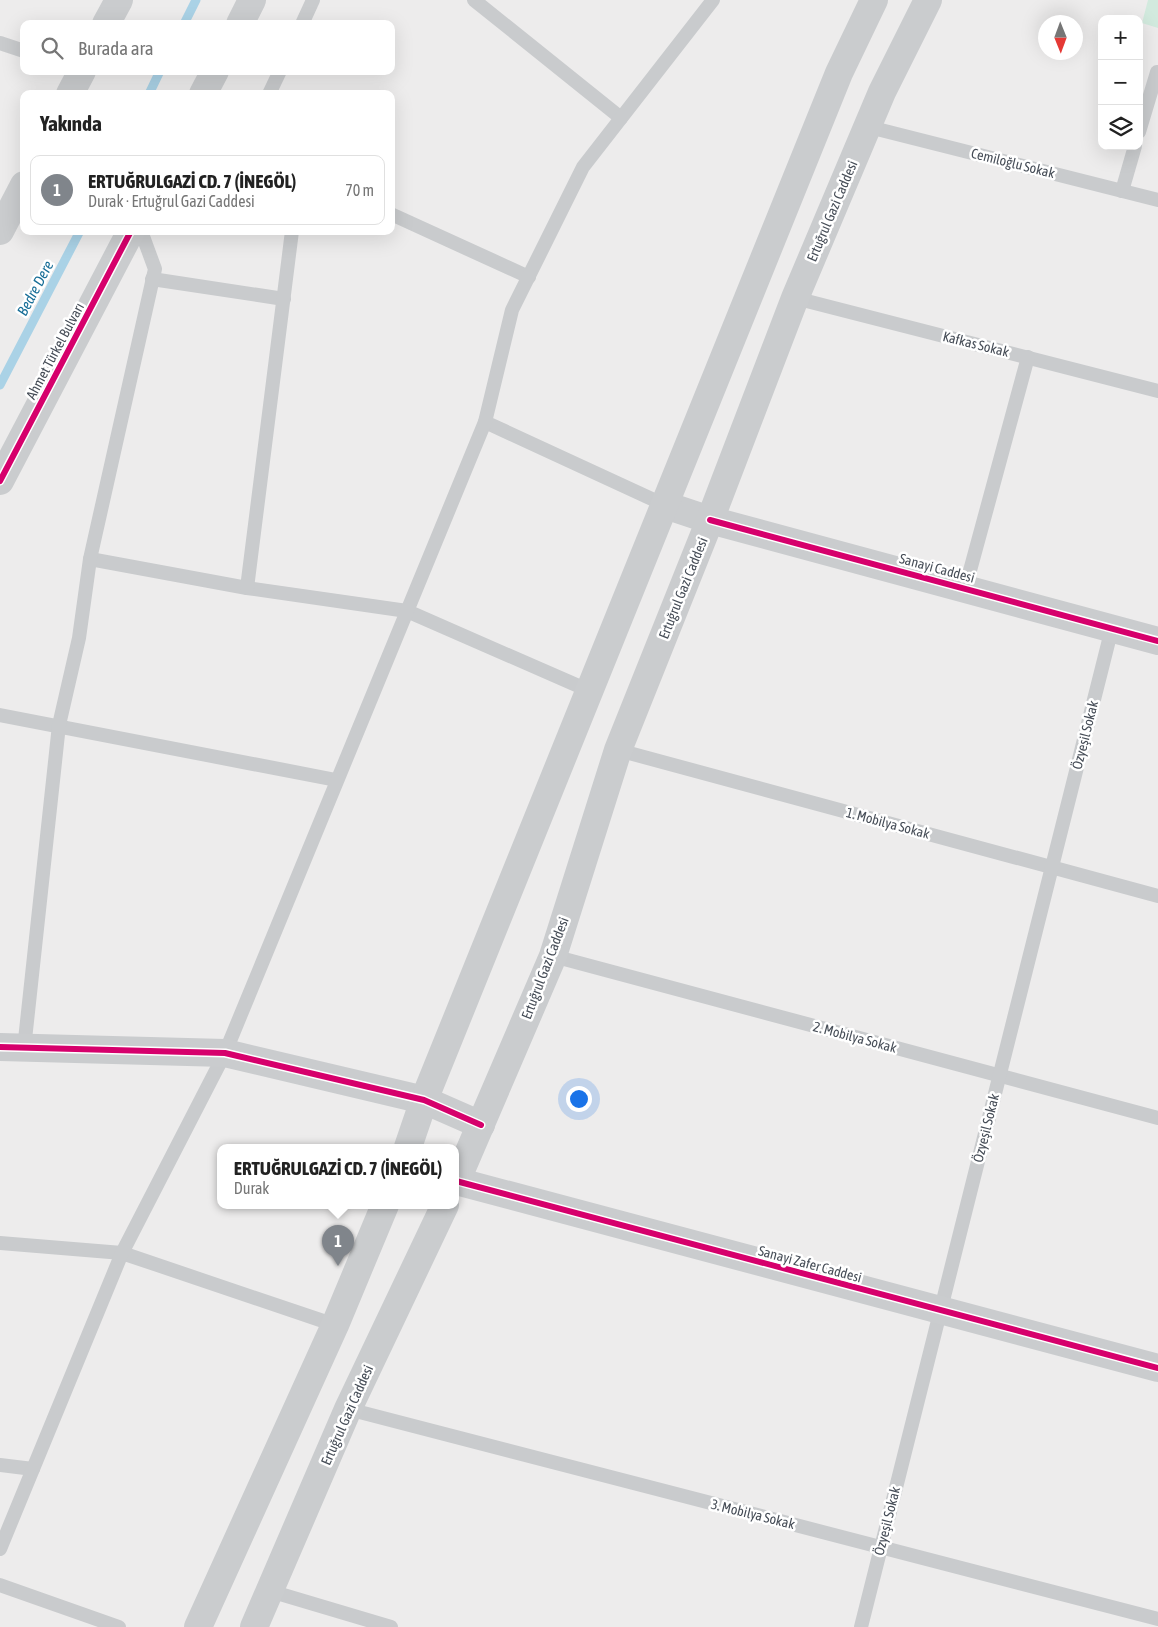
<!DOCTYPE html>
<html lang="tr">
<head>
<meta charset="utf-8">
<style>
  body { margin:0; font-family:"Asap Condensed",sans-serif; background:#f6f6f6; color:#222 }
  .controls { position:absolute; right:15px; top:15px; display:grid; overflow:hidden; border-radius:10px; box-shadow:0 5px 20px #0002 }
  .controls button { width:45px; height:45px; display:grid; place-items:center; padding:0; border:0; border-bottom:1px solid #e0e0e0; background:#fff; color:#222; font:25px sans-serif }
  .compass { position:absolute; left:1038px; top:15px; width:45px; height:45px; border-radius:50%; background:#fff; box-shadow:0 5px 20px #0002; rotate:179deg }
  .you { position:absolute; left:578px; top:1098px; width:18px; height:18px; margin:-12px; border:4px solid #fff; border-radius:50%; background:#1a73e8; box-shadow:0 0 0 8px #1a73e833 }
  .badge { display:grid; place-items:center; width:32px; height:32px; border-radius:50%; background:#80858b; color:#fff; font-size:16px; font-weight:700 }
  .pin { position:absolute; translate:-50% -41px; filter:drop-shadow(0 1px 2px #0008) }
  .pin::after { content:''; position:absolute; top:26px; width:18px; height:15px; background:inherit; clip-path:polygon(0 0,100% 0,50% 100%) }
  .popup { position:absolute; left:217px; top:1144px; width:242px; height:65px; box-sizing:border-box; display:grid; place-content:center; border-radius:10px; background:#fff; filter:drop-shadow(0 1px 4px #0005); font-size:16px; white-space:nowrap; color:#767676 }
  .popup b { font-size:19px; color:#222 }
  .popup::after { content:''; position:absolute; left:50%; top:100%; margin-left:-10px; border:10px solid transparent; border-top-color:#fff }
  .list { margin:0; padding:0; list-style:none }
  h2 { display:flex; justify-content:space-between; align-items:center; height:65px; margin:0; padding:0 20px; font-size:21px }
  h2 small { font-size:16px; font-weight:400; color:#767676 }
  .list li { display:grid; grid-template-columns:32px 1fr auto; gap:15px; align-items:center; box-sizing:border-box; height:70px; margin:0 10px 10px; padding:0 10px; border:1px solid #e0e0e0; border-radius:10px }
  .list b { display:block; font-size:19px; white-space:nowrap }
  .list p { margin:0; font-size:16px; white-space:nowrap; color:#767676 }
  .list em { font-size:16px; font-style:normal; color:#767676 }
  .icon { flex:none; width:28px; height:28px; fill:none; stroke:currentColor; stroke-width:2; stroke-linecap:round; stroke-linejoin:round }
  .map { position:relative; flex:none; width:1158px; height:1627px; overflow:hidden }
  .search { position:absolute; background:#fff; box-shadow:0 5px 20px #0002; left:20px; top:20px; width:375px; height:55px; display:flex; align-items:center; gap:12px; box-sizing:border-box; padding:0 18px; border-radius:10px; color:#767676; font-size:19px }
  .panel { position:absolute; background:#fff; box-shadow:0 5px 20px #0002; left:20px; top:90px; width:375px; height:145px; border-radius:10px }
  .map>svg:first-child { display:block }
  .green { fill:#d2eade }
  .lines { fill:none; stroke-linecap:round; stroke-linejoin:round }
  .stream { stroke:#aad2e6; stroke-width:9 }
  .lane { stroke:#c9cbcd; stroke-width:14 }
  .secondary { stroke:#caccce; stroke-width:28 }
  .cycleway-casing { stroke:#fff; stroke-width:9 }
  .cycleway { stroke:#d6006c; stroke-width:6 }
  .labels { text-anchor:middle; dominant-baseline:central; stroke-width:5; stroke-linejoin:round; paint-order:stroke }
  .street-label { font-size:14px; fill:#464d57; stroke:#fff }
  .water-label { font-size:15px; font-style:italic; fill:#186e97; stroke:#fff }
</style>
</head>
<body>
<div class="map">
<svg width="1158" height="1627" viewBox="0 0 1158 1627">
  <rect width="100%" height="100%" fill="#edecec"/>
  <path class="green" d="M1148,0H1158V28L1142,23Z"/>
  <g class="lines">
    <g class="stream">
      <path d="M184,24L196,0"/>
      <path d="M149,94L160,71"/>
      <path d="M0,385L80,231"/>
    </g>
    <g class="lane">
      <path d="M474,0L621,118"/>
      <path d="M302,24L313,0"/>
      <path d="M0,43L24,51"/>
      <path d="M269,94L280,71"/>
      <path d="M869,127L1158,200"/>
      <path d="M1139,132L1157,72"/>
      <path d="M1122,191L1135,146"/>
      <path d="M391,214L529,277"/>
      <path d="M152,279L284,299"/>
      <path d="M795,298L1158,391"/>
      <path d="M485,422L665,505"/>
      <path d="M90,559L247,588L407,611L590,691"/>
      <path d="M247,588L292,231"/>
      <path d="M965,589L1028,357"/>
      <path d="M0,715L336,780"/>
      <path d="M618,750L1158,896"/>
      <path d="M553,956L1158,1118"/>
      <path d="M24,1049L59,725L79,638L90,559L155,269L141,231"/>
      <path d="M0,1243L122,1253L335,1325"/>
      <path d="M348,1409L1158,1619"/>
      <path d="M0,1465L33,1469"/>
      <path d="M0,1549L122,1253L225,1053L485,422L512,310L583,167L713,0"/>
      <path d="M0,1585L119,1627"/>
      <path d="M270,1591L391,1627"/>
      <path d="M861,1627L1112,628"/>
    </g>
    <g class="secondary">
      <path d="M106,24L119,0"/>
      <path d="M240,24L252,0"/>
      <path d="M70,94L82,71"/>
      <path d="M203,94L215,71"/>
      <path d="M0,231L24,185"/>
      <path d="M0,481L131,231"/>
      <path d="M665,505L710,520L1158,641"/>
      <path d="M0,1047L225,1053L424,1100L481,1125"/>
      <path d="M408,1147L424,1100L839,73L874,0"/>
      <path d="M456,1181L1158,1368"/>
      <path d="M456,1182L553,956L618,750L710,520L795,298L882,92L928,0"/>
      <path d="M198,1627L335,1325L385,1205"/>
      <path d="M254,1627L348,1409L445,1205"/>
    </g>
    <defs>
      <g id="cycleway">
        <path d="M0,481L131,231"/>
        <path d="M710,520L1158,641"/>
        <path d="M0,1047L225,1053L424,1100L481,1125"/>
        <path d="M456,1181L1158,1368"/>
      </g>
    </defs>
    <use href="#cycleway" class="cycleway-casing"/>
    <use href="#cycleway" class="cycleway"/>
  </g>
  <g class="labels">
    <g class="street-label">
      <text transform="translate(1013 163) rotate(14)">Cemiloğlu Sokak</text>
      <text transform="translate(832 211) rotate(-67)">Ertuğrul Gazi Caddesi</text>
      <text transform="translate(976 344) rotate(14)">Kafkas Sokak</text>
      <text transform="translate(55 351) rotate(-62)">Ahmet Türkel Bulvarı</text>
      <text transform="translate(937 568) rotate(15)">Sanayi Caddesi</text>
      <text transform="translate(683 588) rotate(-68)">Ertuğrul Gazi Caddesi</text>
      <text transform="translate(1085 735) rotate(-76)">Özyeşil Sokak</text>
      <text transform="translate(888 823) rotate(15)">1. Mobilya Sokak</text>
      <text transform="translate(545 968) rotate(-69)">Ertuğrul Gazi Caddesi</text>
      <text transform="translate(855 1037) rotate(15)">2. Mobilya Sokak</text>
      <text transform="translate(986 1128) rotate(-76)">Özyeşil Sokak</text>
      <text transform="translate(810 1264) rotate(15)">Sanayi Zafer Caddesi</text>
      <text transform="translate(347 1415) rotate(-66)">Ertuğrul Gazi Caddesi</text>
      <text transform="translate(753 1514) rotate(14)">3. Mobilya Sokak</text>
      <text transform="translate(887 1521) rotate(-76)">Özyeşil Sokak</text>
    </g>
    <g class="water-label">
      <text transform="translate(35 288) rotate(-62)">Bedre Dere</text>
    </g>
  </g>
</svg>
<div class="controls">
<button>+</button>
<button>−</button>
<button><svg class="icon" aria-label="layers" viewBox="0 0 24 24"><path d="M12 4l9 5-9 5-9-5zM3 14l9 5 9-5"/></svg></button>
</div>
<svg class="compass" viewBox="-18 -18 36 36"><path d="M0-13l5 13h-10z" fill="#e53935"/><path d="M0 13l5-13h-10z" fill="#767676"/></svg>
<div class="you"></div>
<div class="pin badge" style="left:338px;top:1266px">1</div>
<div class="popup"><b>ERTUĞRULGAZİ CD. 7 (İNEGÖL)</b>Durak</div>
<div class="search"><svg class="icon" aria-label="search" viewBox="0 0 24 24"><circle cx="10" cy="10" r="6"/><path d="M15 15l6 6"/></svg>Burada ara</div>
<section class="panel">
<h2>Yakında<small></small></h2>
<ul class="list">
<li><span class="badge">1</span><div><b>ERTUĞRULGAZİ CD. 7 (İNEGÖL)</b><p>Durak · Ertuğrul Gazi Caddesi</p></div><em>70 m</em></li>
</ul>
</section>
</div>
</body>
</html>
